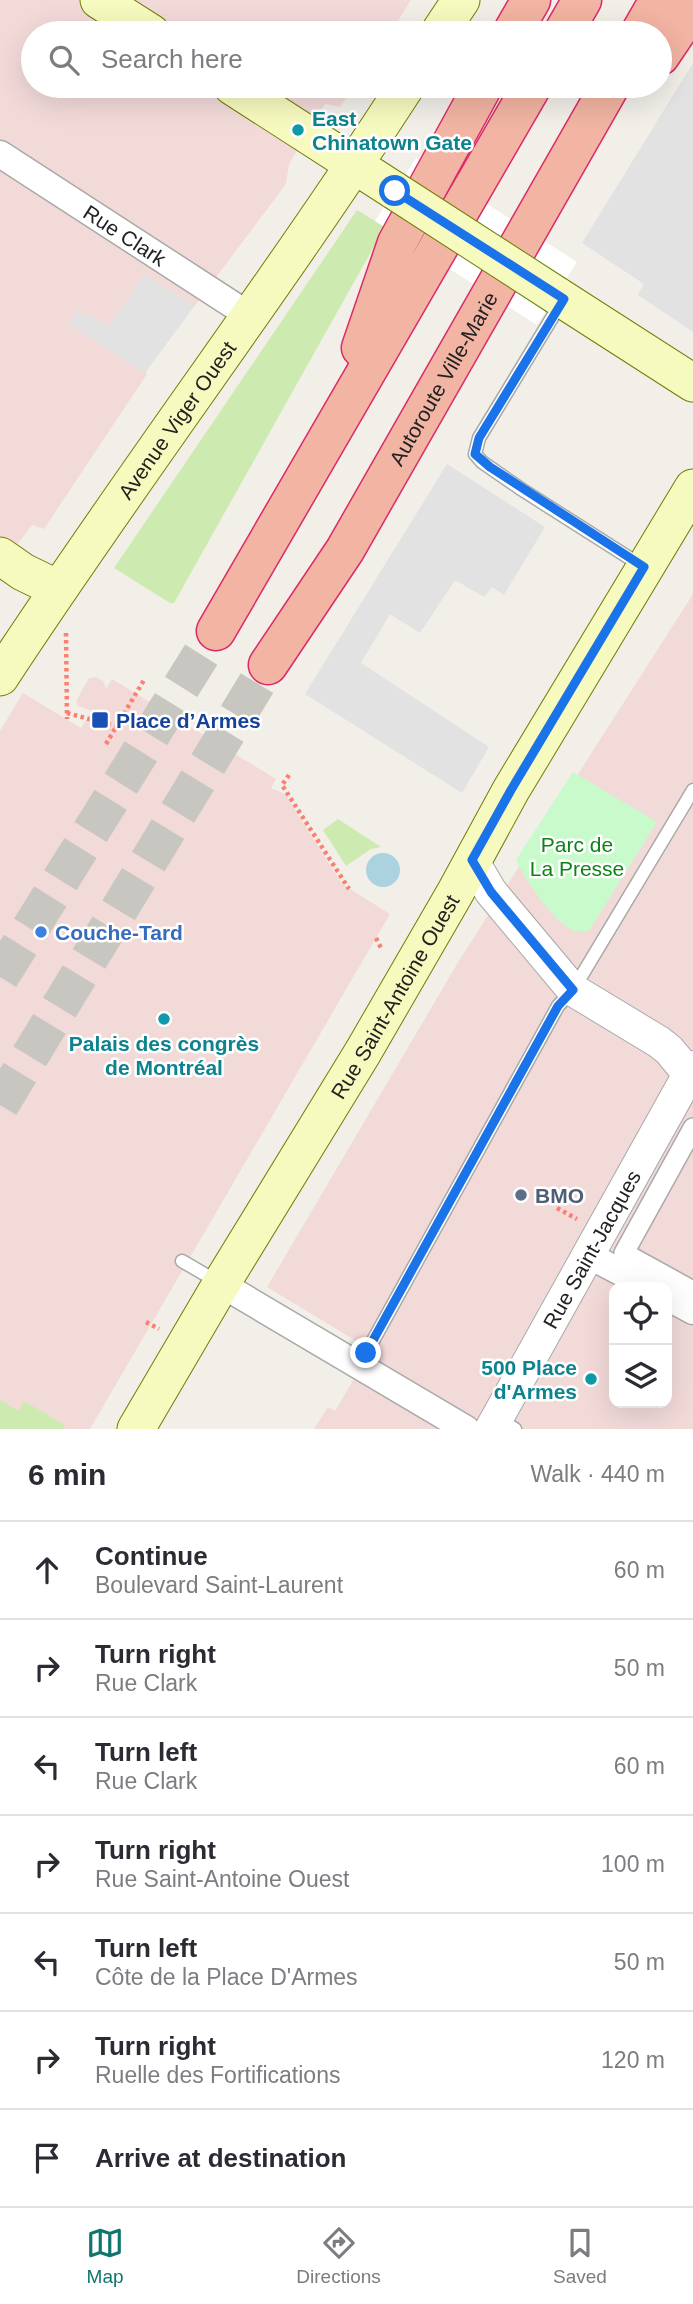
<!DOCTYPE html>
<html lang="en">
<head>
<meta charset="utf-8">
<style>
  body { margin:0; font-family:Arial,sans-serif; background:#f7f7f7; color:#2b2b33 }
  .controls { position:absolute; right:21px; bottom:21px; display:grid; overflow:hidden; border-radius:14px; box-shadow:0 7px 28px #0002 }
  .controls button { width:63px; height:63px; display:grid; place-items:center; padding:0; border:0; border-bottom:2px solid #e1e1e2; background:#fff; color:#2b2b33; font:35px sans-serif }
  .stop { position:absolute; width:21px; height:21px; margin:-16px; border:5px solid #1a73e8; border-radius:50%; background:#fff }
  .stop.end { background:#1a73e8; border-color:#fff; box-shadow:0 2px 7px #0008 }
  .list { margin:0; padding:0; list-style:none }
  h2 { display:flex; justify-content:space-between; align-items:center; height:91px; margin:0; padding:0 28px; font-size:30px }
  h2 small { font-size:23px; font-weight:400; color:#7c7c81 }
  .list li { display:grid; grid-template-columns:46px 1fr auto; gap:21px; align-items:center; box-sizing:border-box; height:98px; padding:0 28px; border-top:2px solid #e1e1e2 }
  .list b { display:block; font-size:26px; white-space:nowrap }
  .list p { margin:0; font-size:23px; white-space:nowrap; color:#7c7c81 }
  .list em { font-size:23px; font-style:normal; color:#7c7c81 }
  .icon { flex:none; width:38px; height:38px; fill:none; stroke:currentColor; stroke-width:2; stroke-linecap:round; stroke-linejoin:round }
  .map { position:relative; flex:none; width:693px; height:1429px; overflow:hidden }
  .search { position:absolute; background:#fff; box-shadow:0 7px 28px #0002; left:21px; right:21px; top:21px; height:77px; display:flex; align-items:center; gap:18px; box-sizing:border-box; padding:0 24px; border-radius:38px; color:#7c7c81; font-size:26px }
  .sheet { height:777px; background:#fff }
  nav { display:flex; justify-content:space-around; align-items:center; box-sizing:border-box; height:98px; border-top:2px solid #e1e1e2; background:#fff; font-size:19px; color:#7c7c81 }
  nav a { display:grid; justify-items:center; gap:4px }
  nav .on { color:#0f766e }
  .map>svg:first-child { display:block }
  .commercial { fill:#f2dad9; fill-rule:evenodd }
  .grass { fill:#cdebb0 }
  .park { fill:#c8facc }
  .parking { fill:#e2e2e2 }
  .water { fill:#aad3df }
  .pier { fill:#fff }
  .lines { fill:none; stroke-linecap:round; stroke-linejoin:round }
  .trunk-tunnel { stroke:#c8c6c1; stroke-width:38; stroke-dasharray:38 19; stroke-linecap:butt }
  .service-casing { stroke:#a9a9a9; stroke-width:15 }
  .pedestrian-casing { stroke:#a9a9a9; stroke-width:22 }
  .minor-casing { stroke:#a9a9a9; stroke-width:29 }
  .tertiary-casing { stroke:#a9a9a9; stroke-width:34 }
  .secondary-casing { stroke:#707d05; stroke-width:39 }
  .trunk-casing { stroke:#dc2a67; stroke-width:41 }
  .path { stroke:#fa8072; stroke-width:4.5; stroke-dasharray:3.5 3.5; stroke-linecap:butt }
  .service { stroke:#fff; stroke-width:12 }
  .pedestrian { stroke:#fff; stroke-width:19 }
  .minor { stroke:#fff; stroke-width:26 }
  .tertiary { stroke:#fff; stroke-width:32 }
  .secondary { stroke:#f7fabf; stroke-width:37 }
  .trunk { stroke:#f2b4a3; stroke-width:38 }
  .secondary-bridge-casing { stroke:#707d05; stroke-width:39; stroke-linecap:butt }
  .secondary-bridge { stroke:#f7fabf; stroke-width:37 }
  .route { stroke:#1a73e8; stroke-width:9 }
  .culture-dot { fill:#0f9aa8; stroke:#fff; stroke-width:2.5 }
  .transit-dot { fill:#1a4fb4; stroke:#fff; stroke-width:2.5 }
  .shop-dot { fill:#3f7fe0; stroke:#fff; stroke-width:2.5 }
  .service-dot { fill:#5c6f8a; stroke:#fff; stroke-width:2.5 }
  .labels { text-anchor:middle; dominant-baseline:central; stroke-width:5; stroke-linejoin:round; paint-order:stroke }
  .culture-label { font-size:21px; font-weight:bold; fill:#0d838f; stroke:#fff; text-anchor:start }
  .street-label { font-size:21px; fill:#222; stroke:#fff }
  .transit-label { font-size:21px; font-weight:bold; fill:#164399; stroke:#fff; text-anchor:start }
  .park-label { font-size:21px; fill:#0c8416; stroke:#fff }
  .shop-label { font-size:21px; font-weight:bold; fill:#366cbe; stroke:#fff; text-anchor:start }
  .service-label { font-size:21px; font-weight:bold; fill:#4e5e75; stroke:#fff; text-anchor:start }
</style>
</head>
<body>
<div class="map">
<svg width="693" height="1429" viewBox="0 0 693 1429">
  <rect width="100%" height="100%" fill="#f2efe9"/>
  <g class="commercial">
    <path d="M0,0H411L390,33H33V86H354L340,107L325,104L289,164L286,184L145,372L147,374L44,529L32,525L0,568Z"/>
    <path d="M693,594V1429H314L328,1407L335,1411L371,1350L267,1287L460,959ZM614,1287H667V1403H614Z"/>
    <path d="M96,677L103,681L106,689L112,679L276,779L271,788L285,794L342,884L390,914L90,1429H0V731L23,693L81,728L92,711L78,706L76,701L89,678Z"/>
  </g>
  <g class="grass">
    <path d="M357,210L385,227L174,603H170L114,568Z"/>
    <path d="M338,819L381,847L371,849L346,866L323,830Z"/>
    <path d="M0,1400L18,1411L24,1401L65,1425L62,1429H0Z"/>
  </g>
  <path class="park" d="M573,772L657,822L589,931C584,931 577,932 572,930C554,923 524,878 516,860Z"/>
  <g class="parking">
    <path d="M693,63V332L638,295L644,284L582,243Z"/>
    <path d="M144,274L194,306L145,373L68,324L78,311L85,316L87,313L109,326Z"/>
    <path d="M447,464L545,527L504,595L492,587L484,597L455,580L420,633L390,614L361,663L489,747L462,793L305,694Z"/>
  </g>
  <circle class="water" cx="383" cy="870" r="17"/>
  <path class="pier" d="M416,158L577,262L537,325L375,221Z"/>
  <g class="lines">
    <g class="trunk-tunnel">
      <path d="M0,977L216,631"/>
      <path d="M0,1105L268,665"/>
    </g>
    <defs>
      <g id="service">
        <path d="M561,303L479,438L475,454L482,462L521,489L642,566"/>
        <path d="M182,1261L218,1282"/>
        <path d="M359,1366L558,1006L573,990L693,790"/>
        <path d="M497,1418L515,1429"/>
      </g>
      <path id="pedestrian" d="M693,1128L624,1253L693,1291"/>
      <g id="minor">
        <path id="s1" d="M0,154L250,316"/>
        <path d="M588,1255L649,1287"/>
        <path d="M221,1284L466,1429"/>
        <path d="M667,1297L693,1311"/>
      </g>
      <g id="tertiary">
        <path d="M472,860L491,892L573,990L659,1042L669,1050L689,1074"/>
        <path id="s2" d="M491,1429L693,1067"/>
      </g>
      <g id="secondary">
        <path d="M99,0L151,33"/>
        <path d="M439,33L461,0"/>
        <path d="M232,86L395,191"/>
        <path d="M556,295L693,383"/>
        <path d="M0,556L23,572L58,589"/>
        <path id="s3" d="M0,677C131,477 276,287 406,86"/>
        <path id="s4" d="M136,1429L221,1284L363,1052L455,893L511,790L693,488"/>
      </g>
      <g id="trunk">
        <path d="M512,33L531,0"/>
        <path d="M563,33L582,0"/>
        <path d="M640,33L659,0"/>
        <path d="M660,56L693,7"/>
        <path d="M361,348L397,243L483,86"/>
        <path d="M216,631L532,86"/>
        <path id="s5" d="M268,665L345,550L610,86"/>
      </g>
    </defs>
    <use href="#service" class="service-casing"/>
    <use href="#pedestrian" class="pedestrian-casing"/>
    <use href="#minor" class="minor-casing"/>
    <use href="#tertiary" class="tertiary-casing"/>
    <use href="#secondary" class="secondary-casing"/>
    <use href="#trunk" class="trunk-casing"/>
    <g class="path">
      <path d="M66,633L67,719"/>
      <path d="M67,713L115,726"/>
      <path d="M106,744L144,680"/>
      <path d="M289,775L282,785L349,889"/>
      <path d="M376,938L382,950"/>
      <path d="M557,1208L577,1219"/>
      <path d="M146,1322L159,1329"/>
    </g>
    <use href="#service" class="service"/>
    <use href="#pedestrian" class="pedestrian"/>
    <use href="#minor" class="minor"/>
    <use href="#tertiary" class="tertiary"/>
    <use href="#secondary" class="secondary"/>
    <use href="#trunk" class="trunk"/>
    <defs>
      <path id="secondary-bridge" d="M395,191L556,295"/>
    </defs>
    <use href="#secondary-bridge" class="secondary-bridge-casing"/>
    <use href="#secondary-bridge" class="secondary-bridge"/>
  </g>
  <g class="lines">
    <path class="route" d="M366,1353L558,1006L573,990L491,892L472,860L511,790L644,567L490,467L475,454L479,438L564,299L395,191"/>
  </g>
  <g class="culture-dot">
    <circle cx="298" cy="130" r="7"/>
    <circle cx="164" cy="1019" r="7"/>
    <circle cx="591" cy="1379" r="7"/>
  </g>
  <rect class="transit-dot" x="91" y="711" width="18" height="18" rx="3.5"/>
  <circle class="shop-dot" cx="41" cy="932" r="7"/>
  <circle class="service-dot" cx="521" cy="1195" r="7"/>
  <g class="labels">
    <g class="culture-label">
      <text x="312" y="118">East<tspan x="312" dy="24">Chinatown Gate</tspan></text>
      <text x="164" y="1043" text-anchor="middle">Palais des congrès<tspan x="164" dy="24">de Montréal</tspan></text>
      <text x="577" y="1367" text-anchor="end">500 Place<tspan x="577" dy="24">d'Armes</tspan></text>
    </g>
    <g class="street-label">
      <text stroke="none"><textPath href="#s1" startOffset="149">Rue Clark</textPath></text>
      <text stroke="none"><textPath href="#s5" startOffset="336">Autoroute Ville-Marie</textPath></text>
      <text stroke="none"><textPath href="#s3" startOffset="312">Avenue Viger Ouest</textPath></text>
      <text stroke="none"><textPath href="#s4" startOffset="504">Rue Saint-Antoine Ouest</textPath></text>
      <text stroke="none"><textPath href="#s2" startOffset="206">Rue Saint-Jacques</textPath></text>
    </g>
    <g class="transit-label">
      <text x="116" y="720">Place d’Armes</text>
    </g>
    <g class="park-label">
      <text x="577" y="844">Parc de<tspan x="577" dy="24">La Presse</tspan></text>
    </g>
    <g class="shop-label">
      <text x="55" y="932">Couche-Tard</text>
    </g>
    <g class="service-label">
      <text x="535" y="1195">BMO</text>
    </g>
  </g>
</svg>
<div class="controls">
<button><svg class="icon" aria-label="locate" viewBox="0 0 24 24"><circle cx="12" cy="12" r="6"/><path d="M12 2v4M12 18v4M2 12h4M18 12h4"/></svg></button>
<button><svg class="icon" aria-label="layers" viewBox="0 0 24 24"><path d="M12 4l9 5-9 5-9-5zM3 14l9 5 9-5"/></svg></button>
</div>
<div class="stop" style="left:395px;top:191px"></div>
<div class="stop end" style="left:366px;top:1353px"></div>
<div class="search"><svg class="icon" aria-label="search" viewBox="0 0 24 24"><circle cx="10" cy="10" r="6"/><path d="M15 15l6 6"/></svg>Search here</div>
</div>
<section class="sheet">
<h2>6 min<small>Walk · 440 m</small></h2>
<ul class="list">
<li><svg class="icon" aria-label="ahead" viewBox="0 0 24 24"><path d="M12 20V5M6 11l6-6 6 6"/></svg><div><b>Continue</b><p>Boulevard Saint-Laurent</p></div><em>60 m</em></li>
<li><svg class="icon" aria-label="right" viewBox="0 0 24 24"><path d="M7 20v-9h11M14 6l5 5-5 5"/></svg><div><b>Turn right</b><p>Rue Clark</p></div><em>50 m</em></li>
<li><svg class="icon" aria-label="left" viewBox="0 0 24 24"><path d="M17 20v-9H6M10 6l-5 5 5 5"/></svg><div><b>Turn left</b><p>Rue Clark</p></div><em>60 m</em></li>
<li><svg class="icon" aria-label="right" viewBox="0 0 24 24"><path d="M7 20v-9h11M14 6l5 5-5 5"/></svg><div><b>Turn right</b><p>Rue Saint-Antoine Ouest</p></div><em>100 m</em></li>
<li><svg class="icon" aria-label="left" viewBox="0 0 24 24"><path d="M17 20v-9H6M10 6l-5 5 5 5"/></svg><div><b>Turn left</b><p>Côte de la Place D'Armes</p></div><em>50 m</em></li>
<li><svg class="icon" aria-label="right" viewBox="0 0 24 24"><path d="M7 20v-9h11M14 6l5 5-5 5"/></svg><div><b>Turn right</b><p>Ruelle des Fortifications</p></div><em>120 m</em></li>
<li><svg class="icon" aria-label="arrive" viewBox="0 0 24 24"><path d="M6 21V4h12l-3 4 3 4H6"/></svg><div><b>Arrive at destination</b></div></li>
</ul>
</section>
<nav>
<a class="on"><svg class="icon" aria-label="map" viewBox="0 0 24 24"><path d="M3 6l6-2 6 2 6-2v14l-6 2-6-2-6 2zM9 4v14M15 6v14"/></svg>Map</a>
<a><svg class="icon" aria-label="directions" viewBox="0 0 24 24"><path d="M12 3l9 9-9 9-9-9zM9 14v-3h6M13 9l2 2-2 2"/></svg>Directions</a>
<a><svg class="icon" aria-label="saved" viewBox="0 0 24 24"><path d="M7 4h10v16l-5-4-5 4z"/></svg>Saved</a>
</nav>
</body>
</html>
